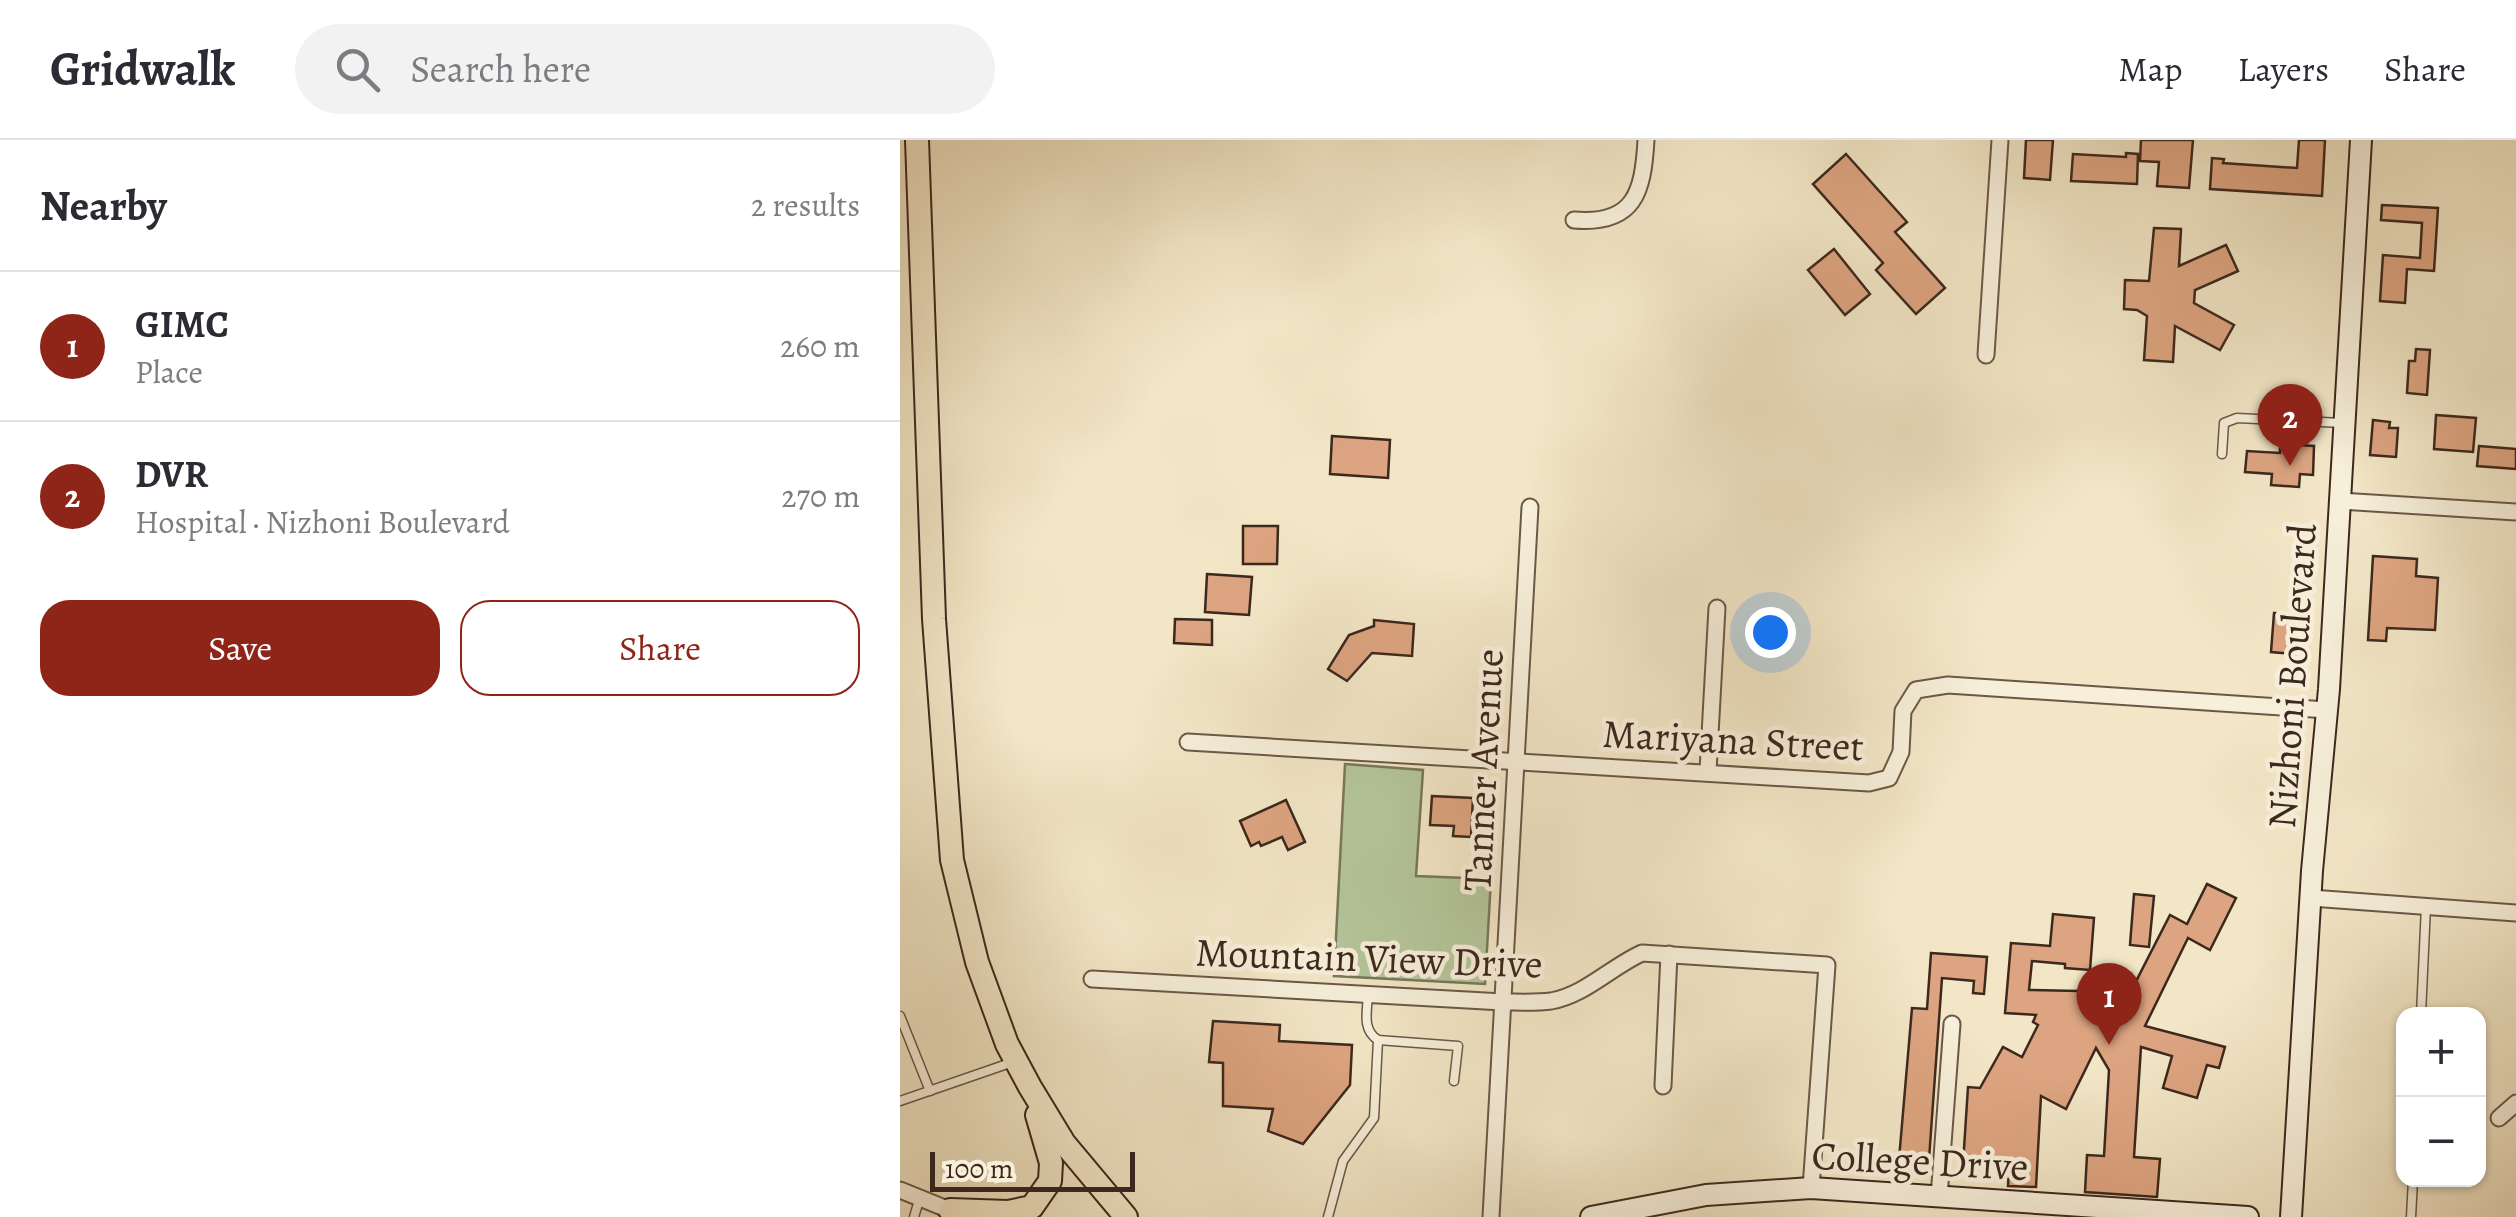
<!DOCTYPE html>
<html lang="en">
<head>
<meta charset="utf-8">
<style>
  body { margin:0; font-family:Alegreya,serif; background:#f2f2f3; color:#2b2b33 }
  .controls { position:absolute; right:30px; bottom:30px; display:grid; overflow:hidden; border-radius:20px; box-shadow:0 2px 8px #0004 }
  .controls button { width:90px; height:90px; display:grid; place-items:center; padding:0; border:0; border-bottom:2px solid #e1e1e2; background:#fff; color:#2b2b33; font:50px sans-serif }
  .scale { position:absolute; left:30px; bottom:25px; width:205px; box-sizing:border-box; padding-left:10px; border:5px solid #3d281d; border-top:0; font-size:28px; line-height:35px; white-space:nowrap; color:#3d281d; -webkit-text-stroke:8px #f7efda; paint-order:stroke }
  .you { position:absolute; left:870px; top:492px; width:35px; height:35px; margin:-25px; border:8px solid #fff; border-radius:50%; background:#1a73e8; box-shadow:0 0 0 15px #1a73e833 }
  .badge { display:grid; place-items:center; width:65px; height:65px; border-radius:50%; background:#8f2418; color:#fff; font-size:32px; font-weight:700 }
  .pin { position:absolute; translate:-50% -82px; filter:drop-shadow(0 2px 5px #0008) }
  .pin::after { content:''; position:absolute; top:52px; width:35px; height:30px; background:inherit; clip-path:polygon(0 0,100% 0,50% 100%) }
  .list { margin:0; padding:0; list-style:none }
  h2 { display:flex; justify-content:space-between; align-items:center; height:130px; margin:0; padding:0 40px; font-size:42px }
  h2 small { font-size:32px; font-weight:400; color:#7c7c81 }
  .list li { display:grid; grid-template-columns:65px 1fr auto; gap:30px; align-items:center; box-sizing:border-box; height:150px; padding:0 40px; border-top:2px solid #e1e1e2 }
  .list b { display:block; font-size:38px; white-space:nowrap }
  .list p { margin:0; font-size:32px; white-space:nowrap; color:#7c7c81 }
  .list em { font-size:32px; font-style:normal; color:#7c7c81 }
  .actions { display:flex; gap:20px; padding:30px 40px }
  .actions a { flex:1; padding:22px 0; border:2px solid #8f2418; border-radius:30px; text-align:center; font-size:35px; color:#8f2418 }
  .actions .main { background:#8f2418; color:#fff }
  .icon { flex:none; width:55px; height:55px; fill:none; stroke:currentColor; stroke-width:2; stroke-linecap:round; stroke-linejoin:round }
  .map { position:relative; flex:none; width:1616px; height:1077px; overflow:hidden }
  header { display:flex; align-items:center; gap:60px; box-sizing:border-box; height:140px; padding:0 50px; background:#fff; border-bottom:2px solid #e1e1e2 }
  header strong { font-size:48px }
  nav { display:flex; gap:55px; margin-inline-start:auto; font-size:35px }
  .search { width:700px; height:90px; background:#f2f2f3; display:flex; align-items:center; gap:25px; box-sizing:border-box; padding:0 35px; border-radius:55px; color:#7c7c81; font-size:38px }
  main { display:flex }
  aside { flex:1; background:#fff }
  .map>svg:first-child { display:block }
  .green { fill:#b4c69a; stroke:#78775c; stroke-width:2.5 }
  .building { fill:#dca480; stroke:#3d281d; stroke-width:2.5 }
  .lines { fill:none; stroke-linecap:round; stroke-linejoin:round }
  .service-casing { stroke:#6a5847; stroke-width:11 }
  .minor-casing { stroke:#6a5847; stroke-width:19 }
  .secondary-casing { stroke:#3d281d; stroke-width:24 }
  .primary-casing { stroke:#3d281d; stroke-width:26 }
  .service { stroke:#f7efda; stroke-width:8 }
  .minor { stroke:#f7efda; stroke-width:15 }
  .secondary { stroke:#f7efda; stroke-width:20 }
  .primary { stroke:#f2e6c6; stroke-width:22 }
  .labels { text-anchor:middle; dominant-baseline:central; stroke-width:9; stroke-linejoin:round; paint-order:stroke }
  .street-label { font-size:40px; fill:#3d281d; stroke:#f7efda }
</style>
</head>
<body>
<header>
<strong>Gridwalk</strong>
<div class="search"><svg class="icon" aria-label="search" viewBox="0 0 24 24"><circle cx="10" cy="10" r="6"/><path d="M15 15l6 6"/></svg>Search here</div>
<nav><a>Map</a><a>Layers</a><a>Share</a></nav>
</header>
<main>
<aside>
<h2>Nearby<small>2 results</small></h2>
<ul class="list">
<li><span class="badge">1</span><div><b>GIMC</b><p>Place</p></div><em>260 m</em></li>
<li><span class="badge">2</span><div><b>DVR</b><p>Hospital · Nizhoni Boulevard</p></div><em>270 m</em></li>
</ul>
<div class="actions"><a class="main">Save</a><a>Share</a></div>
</aside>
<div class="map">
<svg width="1616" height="1077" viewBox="0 0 1616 1077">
  <rect width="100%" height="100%" fill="#f2e6c6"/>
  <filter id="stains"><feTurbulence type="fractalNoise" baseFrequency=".002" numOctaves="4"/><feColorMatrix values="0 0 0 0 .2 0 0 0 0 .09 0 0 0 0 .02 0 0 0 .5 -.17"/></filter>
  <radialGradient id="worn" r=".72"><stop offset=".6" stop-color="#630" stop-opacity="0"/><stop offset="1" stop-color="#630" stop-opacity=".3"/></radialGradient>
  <path class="green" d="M445,624L523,630L516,736L591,739L585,844L434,836Z"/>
  <g class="building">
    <path d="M1126,0H1153L1150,40L1124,38Z"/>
    <path d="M1241,0H1293L1289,48L1257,46L1259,22L1240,21Z"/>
    <path d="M1399,0H1425L1422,56L1310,49L1312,18L1324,19L1323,23L1397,28Z"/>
    <path d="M1226,13L1238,14L1237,44L1171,41L1173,14L1226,17Z"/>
    <path d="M946,14L1007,82L995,92L1045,148L1016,174L976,130L983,123L913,44Z"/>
    <path d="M1482,65L1538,68L1534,131L1507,129L1505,163L1480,161L1483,115L1520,118L1522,83L1481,80Z"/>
    <path d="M1254,88L1281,89L1279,126L1326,105L1338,131L1295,150L1294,163L1334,185L1320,210L1275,186L1273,222L1244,220L1247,176L1237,170L1224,169L1225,140L1249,141Z"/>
    <path d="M934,109L970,154L945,175L908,130Z"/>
    <path d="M1516,209L1530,210L1527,255L1507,253L1509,221H1515Z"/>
    <path d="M1536,275L1576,278L1573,312L1534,309Z"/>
    <path d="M1473,280L1490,282L1489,288H1498L1496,317L1470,315Z"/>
    <path d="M432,296L490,300L488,338L430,334Z"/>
    <path d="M1380,304L1414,306L1413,335L1400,334L1399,347L1371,345L1372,334L1345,332L1347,311L1380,313Z"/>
    <path d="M1579,306L1616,309V329L1577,326Z"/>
    <path d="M343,386H378L377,424H343Z"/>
    <path d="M1473,416L1517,419L1516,436L1538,438L1535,490L1487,488L1486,501L1468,500Z"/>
    <path d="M307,434L352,437L349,475L305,472Z"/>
    <path d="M1374,473L1398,474L1395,514L1371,512Z"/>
    <path d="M275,479L312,480V505L274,503Z"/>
    <path d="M474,480L514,484L512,516L472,513L447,541L428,529L449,495L474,486Z"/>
    <path d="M532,656L573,658L571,697L553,696L554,686L530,685Z"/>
    <path d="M386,660L405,702L388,710L382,697L361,706L359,702L351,706L340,681Z"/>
    <path d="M1307,744L1336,758L1310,810L1288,798L1245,886L1325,907L1319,928L1307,925L1297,958L1263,948L1272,916L1241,907L1234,1017L1260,1019L1257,1057L1185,1052L1187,1015L1204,1016L1209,930L1196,908L1166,969L1141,956L1136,1047L1108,1046L1109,1027L1063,1024L1068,947L1080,948L1103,907L1122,917L1138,885L1133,882L1136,875L1105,873L1111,803L1150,806L1153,774L1194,778L1190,830L1165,828V824L1132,821L1129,850L1225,852L1233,847L1270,775L1287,784Z"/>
    <path d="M1234,754L1254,756L1249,807L1230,805Z"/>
    <path d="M1031,813L1087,817L1084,854L1073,853L1074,841L1042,838L1028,1033L998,1031L1012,868L1027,869Z"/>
    <path d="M313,881L380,885L379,901L452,905L450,945L403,1004L368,991L373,969L323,966V923L309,922Z"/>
  </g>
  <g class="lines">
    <defs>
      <g id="service">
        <path d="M1322,314L1324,283L1337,278L1442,283"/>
        <path d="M468,855C467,872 462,890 478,900L558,906L554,941"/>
        <path d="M1521,874L1526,766"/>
        <path d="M0,876L30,951"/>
        <path d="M0,961L113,922"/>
        <path d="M14,1077L20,1057"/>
        <path d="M428,1077L443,1021L474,978L478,900"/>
        <path d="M1511,1077L1513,1040"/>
      </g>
      <g id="minor">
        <path d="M674,80C735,85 743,52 746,0"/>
        <path d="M1086,215L1100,0"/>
        <path d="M1440,361L1616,372"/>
        <path d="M288,602L969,643L989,638L1001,612L1003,571L1016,550L1048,545L1427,570"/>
        <path d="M808,631L817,468"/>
        <path d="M1411,758L1616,773"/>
        <path d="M192,839L603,862C618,862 636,863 651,861C685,855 711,827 742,813L927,825L911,1048"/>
        <path d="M763,946L769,814"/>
        <path d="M1599,978L1616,963"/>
        <path d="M0,1050L57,1073"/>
        <path d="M1039,1057L1052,884"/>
        <path d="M591,1077L630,367"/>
      </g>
      <g id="secondary">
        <path d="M691,1077L806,1055L911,1048L1348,1077"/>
        <path d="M1391,1077L1412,731L1429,549L1461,0"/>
      </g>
      <g id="primary">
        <path d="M17,0L34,479L52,720L77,822L107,904L130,947L164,1003L226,1077"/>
        <path d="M50,1070L108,1072L132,1067L150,1041L151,1023L137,975"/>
      </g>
    </defs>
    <use href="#service" class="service-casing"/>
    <use href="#minor" class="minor-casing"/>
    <use href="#secondary" class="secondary-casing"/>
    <use href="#primary" class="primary-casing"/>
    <use href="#service" class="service"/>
    <use href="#minor" class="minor"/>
    <use href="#secondary" class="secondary"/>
    <use href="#primary" class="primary"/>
  </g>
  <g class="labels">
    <g class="street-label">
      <text transform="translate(1392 536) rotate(-86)">Nizhoni Boulevard</text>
      <text transform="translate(833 600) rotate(3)">Mariyana Street</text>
      <text transform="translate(583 630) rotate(-87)">Tanner Avenue</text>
      <text transform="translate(469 818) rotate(2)">Mountain View Drive</text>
      <text transform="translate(1020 1021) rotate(3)">College Drive</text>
    </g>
  </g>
  <rect width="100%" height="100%" filter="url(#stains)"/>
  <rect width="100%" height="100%" fill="url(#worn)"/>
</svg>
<div class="controls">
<button>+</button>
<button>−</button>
</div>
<div class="scale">100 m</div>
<div class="you"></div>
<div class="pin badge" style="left:1209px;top:905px">1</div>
<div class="pin badge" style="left:1390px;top:326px">2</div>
</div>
</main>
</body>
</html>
